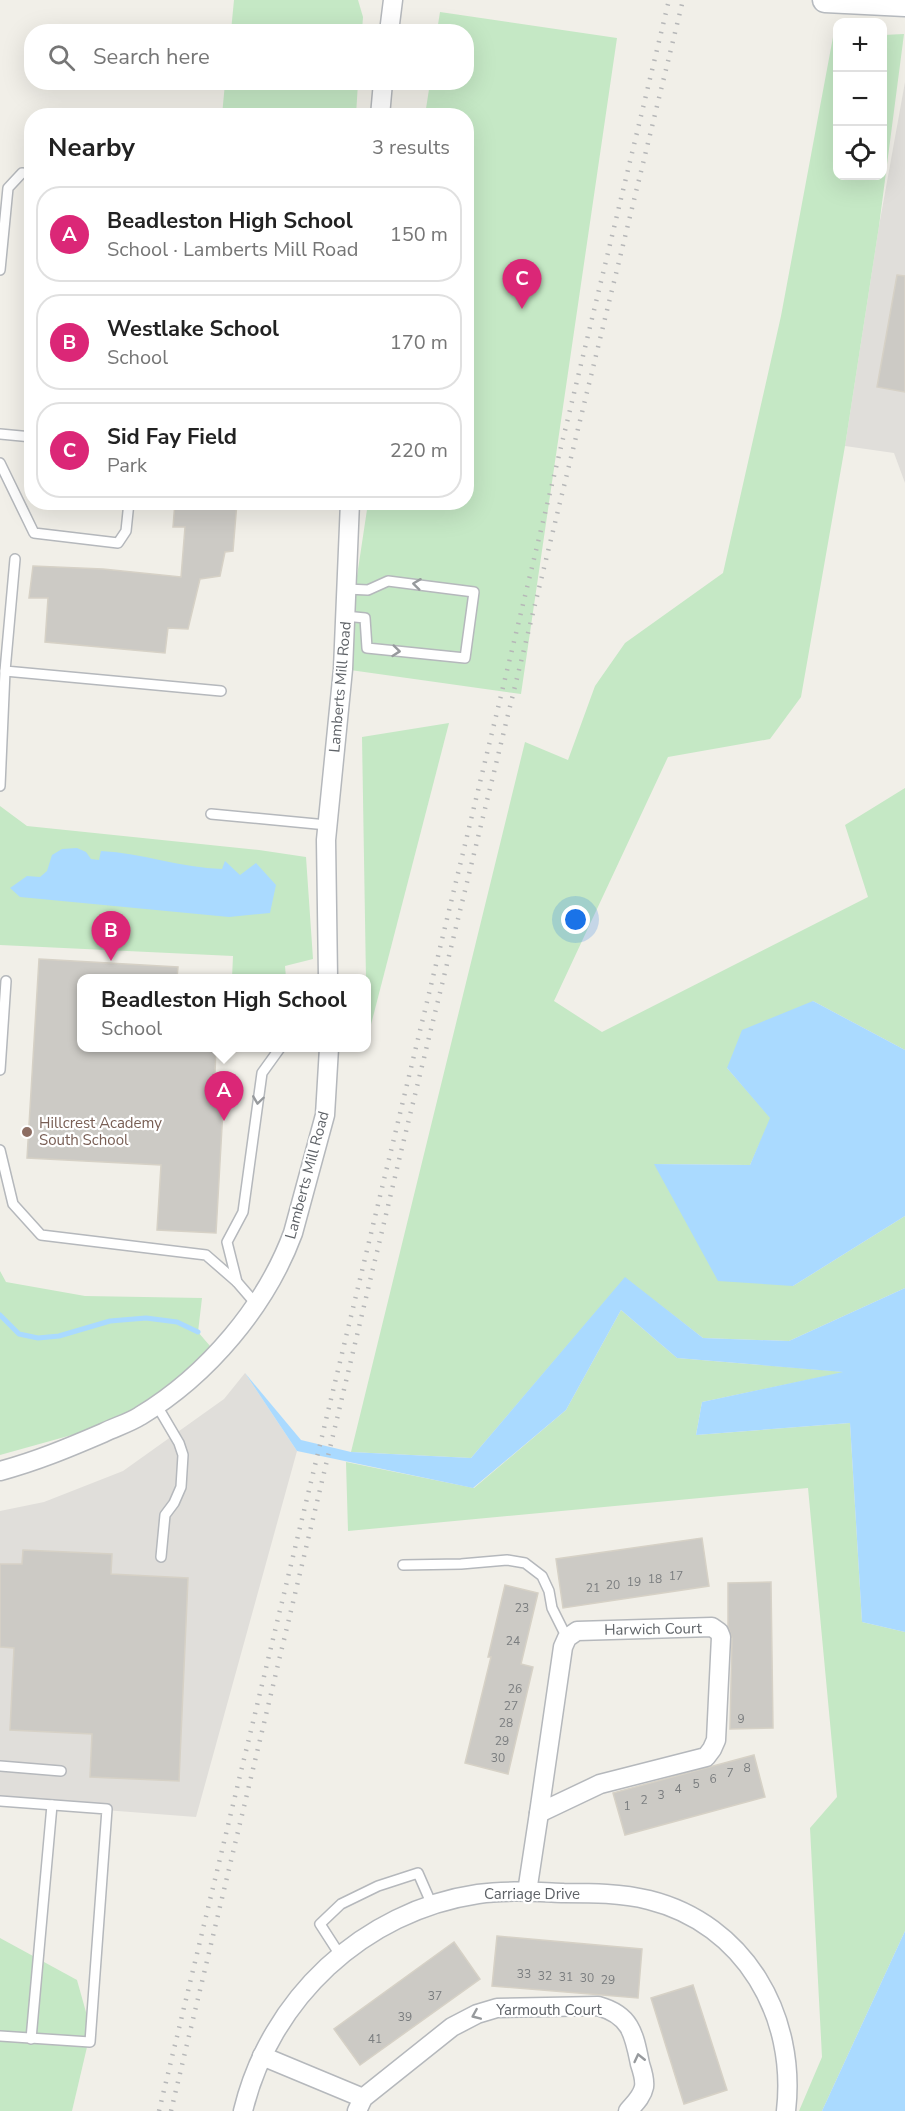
<!DOCTYPE html>
<html lang="en">
<head>
<meta charset="utf-8">
<style>
  body { margin:0; font-family:"Nunito Sans",sans-serif; background:#f2f2f2; color:#222 }
  .controls { position:absolute; right:18px; top:18px; display:grid; overflow:hidden; border-radius:12px; box-shadow:0 6px 24px #0002 }
  .controls button { width:54px; height:54px; display:grid; place-items:center; padding:0; border:0; border-bottom:2px solid #e0e0e0; background:#fff; color:#222; font:30px sans-serif }
  .you { position:absolute; left:576px; top:920px; width:21px; height:21px; margin:-15px; border:4px solid #fff; border-radius:50%; background:#1a73e8; box-shadow:0 0 0 9px #1a73e833 }
  .badge { display:grid; place-items:center; width:39px; height:39px; border-radius:50%; background:#db2777; color:#fff; font-size:20px; font-weight:700 }
  .pin { position:absolute; translate:-50% -50px; filter:drop-shadow(0 2px 3px #0008) }
  .pin::after { content:''; position:absolute; top:32px; width:21px; height:18px; background:inherit; clip-path:polygon(0 0,100% 0,50% 100%) }
  .popup { position:absolute; left:77px; top:974px; width:294px; height:78px; box-sizing:border-box; display:grid; place-content:center; border-radius:12px; background:#fff; filter:drop-shadow(0 2px 4px #0005); font-size:20px; white-space:nowrap; color:#767676 }
  .popup b { font-size:22px; color:#222 }
  .popup::after { content:''; position:absolute; left:50%; top:100%; margin-left:-12px; border:12px solid transparent; border-top-color:#fff }
  .list { margin:0; padding:0; list-style:none }
  h2 { display:flex; justify-content:space-between; align-items:center; height:78px; margin:0; padding:0 24px; font-size:26px }
  h2 small { font-size:20px; font-weight:400; color:#767676 }
  .list li { display:grid; grid-template-columns:39px 1fr auto; gap:18px; align-items:center; box-sizing:border-box; height:96px; margin:0 12px 12px; padding:0 12px; border:2px solid #e0e0e0; border-radius:24px }
  .list b { display:block; font-size:22px; white-space:nowrap }
  .list p { margin:0; font-size:20px; white-space:nowrap; color:#767676 }
  .list em { font-size:20px; font-style:normal; color:#767676 }
  .icon { flex:none; width:33px; height:33px; fill:none; stroke:currentColor; stroke-width:2; stroke-linecap:round; stroke-linejoin:round }
  .map { position:relative; flex:none; width:905px; height:2111px; overflow:hidden }
  .search { position:absolute; background:#fff; box-shadow:0 6px 24px #0002; left:24px; top:24px; width:450px; height:66px; display:flex; align-items:center; gap:15px; box-sizing:border-box; padding:0 21px; border-radius:24px; color:#767676; font-size:22px }
  .panel { position:absolute; background:#fff; box-shadow:0 6px 24px #0002; left:24px; top:108px; width:450px; height:402px; border-radius:24px }
  .map>svg:first-child { display:block }
  .industrial { fill:#e0deda }
  .green { fill:#c5e8c5 }
  .water { fill:#aadaff }
  .lines { fill:none; stroke-linecap:round; stroke-linejoin:round }
  .stream { stroke:#aadaff; stroke-width:5 }
  .building { fill:#cccac5; stroke:#d6d1c6; stroke-width:1.5 }
  .lane-casing { stroke:#b5b8bc; stroke-width:12 }
  .street-casing { stroke:#b5b8bc; stroke-width:21 }
  .secondary-casing { stroke:#b6babf; stroke-width:27 }
  .lane { stroke:#fff; stroke-width:9 }
  .street { stroke:#fff; stroke-width:18 }
  .secondary { stroke:#fff; stroke-width:24 }
  .rail { stroke:#b6b7b8; stroke-width:4.5; stroke-dasharray:1.5 8; stroke-linecap:butt }
  .oneway { stroke:#979a9d }
  .education-dot { fill:#8d6e63; stroke:#fff; stroke-width:2 }
  .labels { text-anchor:middle; dominant-baseline:central; stroke-width:4.5; stroke-linejoin:round; paint-order:stroke }
  .number-label { font-size:12px; fill:#7a7d7f }
  .street-label { font-size:15px; fill:#5f6368; stroke:#fff }
  .education-label { font-size:15px; fill:#785e54; stroke:#fff; text-anchor:start }
</style>
</head>
<body>
<div class="map">
<svg width="905" height="2111" viewBox="0 0 905 2111">
  <rect width="100%" height="100%" fill="#f1efe8"/>
  <g class="industrial">
    <path d="M905,82V483L894,453L845,446L879,226Z"/>
    <path d="M245,1373L297,1451L196,1817L0,1802V1511L44,1502L123,1471L224,1399Z"/>
  </g>
  <g class="green">
    <path d="M234,0H358L363,17L362,31H231Z"/>
    <path d="M440,12L617,38L521,694L343,669L368,503L466,502V116L425,115L430,83L466,82V32L437,31Z"/>
    <path d="M904,34L879,226L845,446L801,697L770,739L668,757L554,1001L602,1032L868,897L845,825L905,788V1050L813,1001L727,1068L771,1118L750,1165L655,1164L793,1286L905,1216V1288L789,1341L703,1338L625,1278L471,1458L351,1452L525,742L568,760L595,686L625,643L723,573L781,316L833,37H838V176H882L883,35Z"/>
    <path d="M225,83H358L356,115H222Z"/>
    <path d="M449,723L367,1040L362,737Z"/>
    <path d="M0,806L27,826L259,850L306,857L313,959L285,966L286,978H232L233,956L0,945Z"/>
    <path d="M0,1271L6,1282L85,1296L202,1298L198,1332L216,1353L140,1416L0,1455Z"/>
    <path d="M621,1310L677,1358L846,1372L702,1402L696,1435L850,1423L862,1622L905,1632V1931L822,2111H799L822,2057L810,1828L837,1797L808,1488L348,1531L346,1462L474,1488L566,1410Z"/>
    <path d="M0,1938L77,1980L91,2030L72,2111H0Z"/>
  </g>
  <g class="water">
    <path d="M77,848L86,852L91,859L99,860L101,851C142,853 182,868 222,869L225,861L240,875L256,863L276,885L270,913L229,917L20,897L10,888L27,876L40,877L47,871L52,855L62,849Z"/>
    <path d="M813,1001L905,1050V1216L793,1286L718,1281L654,1164L750,1165L770,1118L727,1068L742,1030Z"/>
    <path d="M625,1277L703,1338L789,1341L905,1288V1632L862,1622L850,1423L696,1435L702,1402L843,1372L677,1358L621,1310L566,1410L473,1488L297,1451L245,1373L301,1440L351,1452L471,1458Z"/>
    <path d="M905,1931V2111H822Z"/>
  </g>
  <g class="lines">
    <path class="stream" d="M0,1315L19,1334L38,1338L59,1336L110,1321L146,1318L177,1322L198,1332"/>
  </g>
  <g class="building">
    <path d="M897,275L905,276V392L877,387Z"/>
    <path d="M175,502H237L233,551L225,552L220,576L200,579L188,629L168,628L165,653L45,642L48,598H29L33,566L103,569L181,577L185,527H173Z"/>
    <path d="M39,959L178,967L177,978H81V1047H216L215,1073L225,1074L216,1233L157,1230L161,1165L27,1158Z"/>
    <path d="M702,1538L709,1586L563,1608L556,1559Z"/>
    <path d="M23,1550L112,1554L111,1574L188,1578L179,1781L90,1777L92,1734L10,1730L14,1648L0,1647V1564H22Z"/>
    <path d="M771,1582L773,1728L730,1729L732,1638L728,1626V1583Z"/>
    <path d="M505,1585L538,1593L521,1664L533,1667L508,1774L465,1763L491,1657H488Z"/>
    <path d="M754,1755L765,1797L625,1835L613,1793Z"/>
    <path d="M497,1936L642,1949L638,1998L492,1986Z"/>
    <path d="M454,1942L480,1979L360,2065L334,2029Z"/>
    <path d="M693,1985L727,2090L684,2104L651,1998Z"/>
  </g>
  <g class="lines">
    <defs>
      <g id="lane">
        <path d="M0,270L8,188L22,173L32,174"/>
        <path d="M0,434L32,437"/>
        <path d="M0,463L34,533L118,543L126,531L129,502"/>
        <path d="M15,559L5,671L221,691"/>
        <path d="M345,616L365,618L367,648L465,658L474,592L388,581L368,590L347,589"/>
        <path d="M0,786L5,671"/>
        <path d="M211,814L327,825"/>
        <path d="M0,1070L6,981"/>
        <path d="M0,1150L13,1204L41,1235L206,1255L237,1282"/>
        <path d="M256,1304L237,1282L227,1242L243,1212L262,1073L280,1048"/>
        <path d="M156,1404L179,1443L183,1455L181,1487L174,1503L165,1515L161,1557"/>
        <path d="M403,1565L461,1564L507,1560L525,1563L542,1576L549,1591L552,1608L567,1638"/>
        <path d="M0,1766L61,1771"/>
        <path d="M0,1801L107,1809L90,2042L0,2036"/>
        <path d="M340,1955L320,1924L341,1904L378,1886L418,1873L432,1905"/>
        <path d="M31,2039L52,1805"/>
      </g>
      <g id="street">
        <path d="M389,32L393,0"/>
        <path d="M380,116L383,82"/>
        <path d="M328,978L326,840L343,669L350,502"/>
        <path d="M0,1471C37,1461 68,1448 103,1433C115,1427 129,1423 140,1416C208,1375 266,1306 293,1233L325,1115L329,1048"/>
        <path d="M712,1627L719,1632L721,1637L716,1740L712,1749L706,1757L600,1784L539,1813L563,1647L567,1638L577,1631Z"/>
        <path d="M527,1892L539,1813"/>
        <path d="M262,2056L363,2098"/>
        <path d="M243,2111C270,1999 363,1911 478,1894C506,1890 535,1892 564,1893C592,1893 621,1893 649,1900C745,1924 797,2016 786,2111"/>
        <path d="M357,2111L363,2098L452,2027L477,2014L497,2008L598,2006C631,2015 634,2034 640,2064C642,2070 645,2081 644,2087C642,2097 634,2104 628,2111"/>
      </g>
      <path id="secondary" d="M825,0L905,4"/>
    </defs>
    <use href="#lane" class="lane-casing"/>
    <use href="#street" class="street-casing"/>
    <use href="#secondary" class="secondary-casing"/>
    <use href="#lane" class="lane"/>
    <use href="#street" class="street"/>
    <use href="#secondary" class="secondary"/>
    <g class="rail">
      <path d="M159,2111L669,0"/>
      <path d="M171,2111L400,1156L683,0"/>
    </g>
  </g>
  <defs><path id="oneway-chevron" d="M-2-3.5L2.5 0L-2 3.5" fill="none" stroke-width="1.6" stroke-linecap="round" stroke-linejoin="round" transform="scale(1.5)"/></defs>
  <g class="oneway">
    <use href="#oneway-chevron" transform="translate(417 584) rotate(-173)"/>
    <use href="#oneway-chevron" transform="translate(396 651) rotate(6)"/>
    <use href="#oneway-chevron" transform="translate(258 1100) rotate(98)"/>
    <use href="#oneway-chevron" transform="translate(476 2015) rotate(157)"/>
    <use href="#oneway-chevron" transform="translate(639 2058) rotate(-103)"/>
  </g>
  <circle class="education-dot" cx="27" cy="1132" r="6"/>
  <g class="labels">
    <g class="number-label">
      <text x="676" y="1576">17</text>
      <text x="655" y="1579">18</text>
      <text x="634" y="1582">19</text>
      <text x="613" y="1585">20</text>
      <text x="593" y="1588">21</text>
      <text x="522" y="1608">23</text>
      <text x="513" y="1641">24</text>
      <text x="515" y="1689">26</text>
      <text x="511" y="1706">27</text>
      <text x="741" y="1719">9</text>
      <text x="506" y="1723">28</text>
      <text x="502" y="1741">29</text>
      <text x="498" y="1758">30</text>
      <text x="747" y="1768">8</text>
      <text x="730" y="1773">7</text>
      <text x="713" y="1779">6</text>
      <text x="696" y="1784">5</text>
      <text x="678" y="1789">4</text>
      <text x="661" y="1795">3</text>
      <text x="644" y="1800">2</text>
      <text x="627" y="1806">1</text>
      <text x="524" y="1974">33</text>
      <text x="545" y="1976">32</text>
      <text x="566" y="1977">31</text>
      <text x="587" y="1978">30</text>
      <text x="608" y="1980">29</text>
      <text x="435" y="1996">37</text>
      <text x="405" y="2017">39</text>
      <text x="375" y="2039">41</text>
    </g>
    <g class="street-label">
      <text transform="translate(340 687) rotate(-85)">Lamberts Mill Road</text>
      <text transform="translate(307 1175) rotate(-75)">Lamberts Mill Road</text>
      <text transform="translate(653 1629) rotate(-1)">Harwich Court</text>
      <text x="532" y="1894">Carriage Drive</text>
      <text x="549" y="2010">Yarmouth Court</text>
    </g>
    <g class="education-label">
      <text x="39" y="1123">Hillcrest Academy<tspan x="39" dy="17">South School</tspan></text>
    </g>
  </g>
</svg>
<div class="controls">
<button>+</button>
<button>−</button>
<button><svg class="icon" aria-label="locate" viewBox="0 0 24 24"><circle cx="12" cy="12" r="6"/><path d="M12 2v4M12 18v4M2 12h4M18 12h4"/></svg></button>
</div>
<div class="you"></div>
<div class="pin badge" style="left:224px;top:1121px">A</div>
<div class="popup"><b>Beadleston High School</b>School</div>
<div class="pin badge" style="left:111px;top:961px">B</div>
<div class="pin badge" style="left:522px;top:309px">C</div>
<div class="search"><svg class="icon" aria-label="search" viewBox="0 0 24 24"><circle cx="10" cy="10" r="6"/><path d="M15 15l6 6"/></svg>Search here</div>
<section class="panel">
<h2>Nearby<small>3 results</small></h2>
<ul class="list">
<li><span class="badge">A</span><div><b>Beadleston High School</b><p>School · Lamberts Mill Road</p></div><em>150 m</em></li>
<li><span class="badge">B</span><div><b>Westlake School</b><p>School</p></div><em>170 m</em></li>
<li><span class="badge">C</span><div><b>Sid Fay Field</b><p>Park</p></div><em>220 m</em></li>
</ul>
</section>
</div>
</body>
</html>
